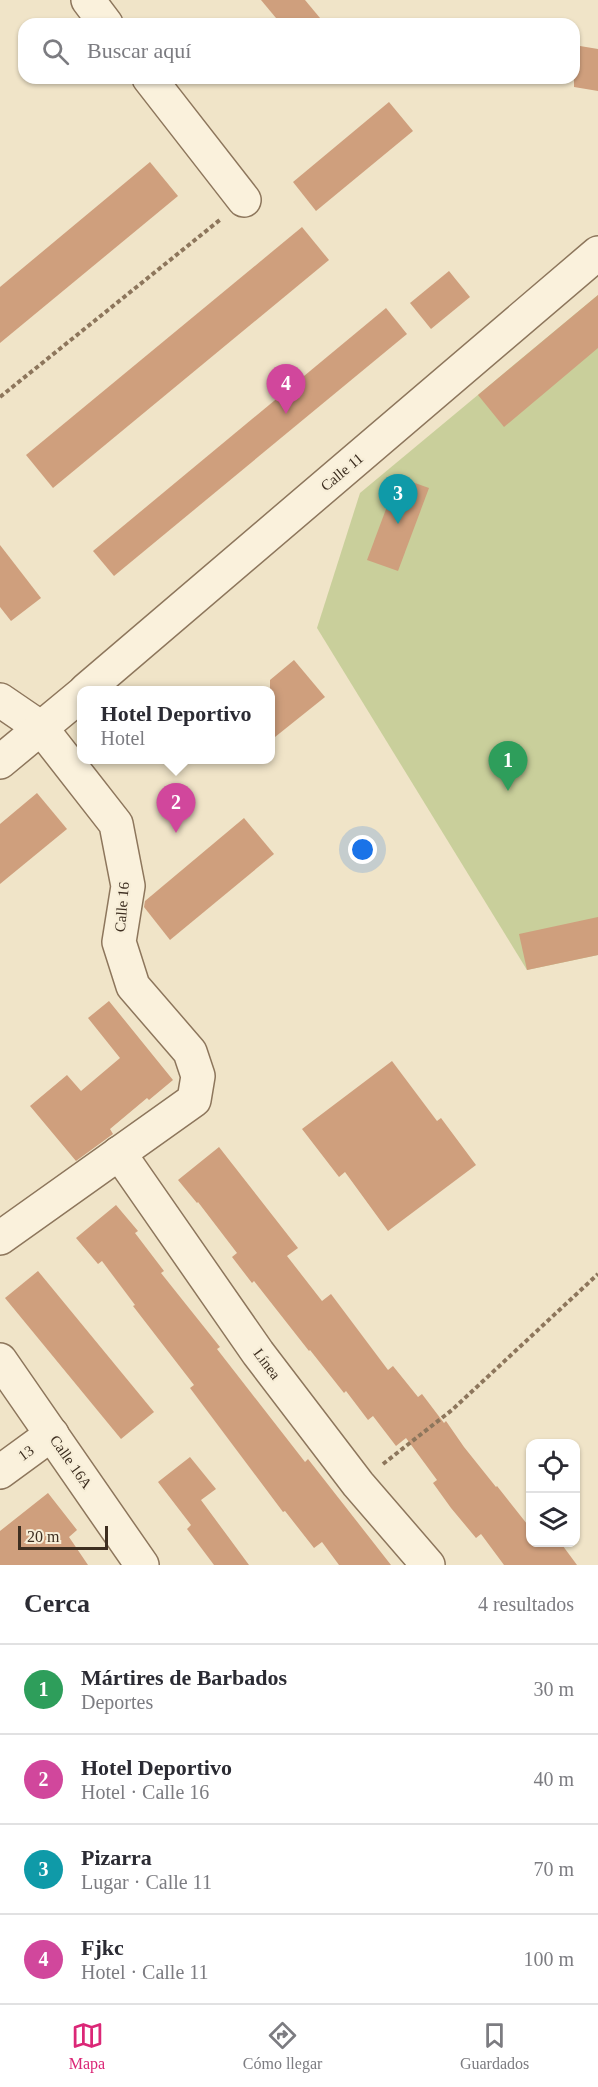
<!DOCTYPE html>
<html lang="es">
<head>
<meta charset="utf-8">
<style>
  body { margin:0; font-family:"Times New Roman",serif; background:#f2f2f3; color:#2b2b33 }
  .controls { position:absolute; right:18px; bottom:18px; display:grid; overflow:hidden; border-radius:12px; box-shadow:0 2px 4px #0004 }
  .controls button { width:54px; height:54px; display:grid; place-items:center; padding:0; border:0; border-bottom:2px solid #e1e1e2; background:#fff; color:#2b2b33; font:30px sans-serif }
  .scale { position:absolute; left:18px; bottom:15px; width:90px; box-sizing:border-box; padding-left:6px; border:3px solid #3d2e20; border-top:0; font-size:16px; line-height:21px; white-space:nowrap; color:#3d2e20; -webkit-text-stroke:4px #f7eed8; paint-order:stroke }
  .you { position:absolute; left:363px; top:850px; width:21px; height:21px; margin:-15px; border:4px solid #fff; border-radius:50%; background:#1a73e8; box-shadow:0 0 0 9px #1a73e833 }
  .badge { display:grid; place-items:center; width:39px; height:39px; border-radius:50%; background:#db2777; color:#fff; font-size:20px; font-weight:700 }
  .pin { position:absolute; translate:-50% -50px; filter:drop-shadow(0 2px 3px #0008) }
  .pin::after { content:''; position:absolute; top:32px; width:21px; height:18px; background:inherit; clip-path:polygon(0 0,100% 0,50% 100%) }
  .popup { position:absolute; left:77px; top:686px; width:198px; height:78px; box-sizing:border-box; display:grid; place-content:center; border-radius:12px; background:#fff; filter:drop-shadow(0 2px 4px #0005); font-size:20px; white-space:nowrap; color:#7c7c81 }
  .popup b { font-size:22px; color:#2b2b33 }
  .popup::after { content:''; position:absolute; left:50%; top:100%; margin-left:-12px; border:12px solid transparent; border-top-color:#fff }
  .list { margin:0; padding:0; list-style:none }
  h2 { display:flex; justify-content:space-between; align-items:center; height:78px; margin:0; padding:0 24px; font-size:26px }
  h2 small { font-size:20px; font-weight:400; color:#7c7c81 }
  .list li { display:grid; grid-template-columns:39px 1fr auto; gap:18px; align-items:center; box-sizing:border-box; height:90px; padding:0 24px; border-top:2px solid #e1e1e2 }
  .list b { display:block; font-size:22px; white-space:nowrap }
  .list p { margin:0; font-size:20px; white-space:nowrap; color:#7c7c81 }
  .list em { font-size:20px; font-style:normal; color:#7c7c81 }
  .icon { flex:none; width:33px; height:33px; fill:none; stroke:currentColor; stroke-width:2; stroke-linecap:round; stroke-linejoin:round }
  .map { position:relative; flex:none; width:598px; height:1565px; overflow:hidden }
  .search { position:absolute; background:#fff; box-shadow:0 2px 4px #0004; left:18px; right:18px; top:18px; height:66px; display:flex; align-items:center; gap:15px; box-sizing:border-box; padding:0 21px; border-radius:18px; color:#7c7c81; font-size:22px }
  .sheet { height:438px; background:#fff }
  nav { display:flex; justify-content:space-around; align-items:center; box-sizing:border-box; height:84px; border-top:2px solid #e1e1e2; background:#fff; font-size:16px; color:#7c7c81 }
  nav a { display:grid; justify-items:center; gap:3px }
  nav .on { color:#db2777 }
  .map>svg:first-child { display:block }
  .green { fill:#c9cf9b }
  .building { fill:#cf9f7d }
  .lines { fill:none; stroke-linecap:round; stroke-linejoin:round }
  .minor-casing { stroke:#8d765c; stroke-width:36 }
  .path { stroke:#8d765c; stroke-width:4; stroke-dasharray:4.5 3; stroke-linecap:butt }
  .minor { stroke:#faf1dc; stroke-width:33 }
  .labels { text-anchor:middle; dominant-baseline:central; stroke-width:4.5; stroke-linejoin:round; paint-order:stroke }
  .street-label { font-size:15px; fill:#3d2e20; stroke:#f7eed8 }
</style>
</head>
<body>
<div class="map">
<svg width="598" height="1565" viewBox="0 0 598 1565">
  <rect width="100%" height="100%" fill="#f0e4c8"/>
  <path class="green" d="M598,295V955L527,970L317,628L360,493Z"/>
  <g class="building">
    <path d="M261,0H305L325,24H281Z"/>
    <path d="M574,45L598,49V91L574,87Z"/>
    <path d="M389,102L413,131L316,211L293,182Z"/>
    <path d="M150,162L178,196L0,343V287Z"/>
    <path d="M302,227L329,260L53,488L26,455Z"/>
    <path d="M449,271L470,297L431,329L410,303Z"/>
    <path d="M598,295V348L504,427L478,395Z"/>
    <path d="M386,308L407,334L114,576L93,551Z"/>
    <path d="M398,477L429,488L398,571L367,560Z"/>
    <path d="M0,545L41,598L11,621L0,607Z"/>
    <path d="M294,660L325,697L270,741V680Z"/>
    <path d="M37,793L67,829L0,884V824Z"/>
    <path d="M244,818L274,854L170,940L144,907L145,901Z"/>
    <path d="M598,917V955L527,970L519,934Z"/>
    <path d="M109,1001L173,1080L149,1100L147,1098L110,1129L113,1134L76,1161L30,1106L67,1075L81,1091L120,1058L88,1018Z"/>
    <path d="M392,1061L437,1121L441,1118L476,1165L388,1231L345,1172L339,1177L302,1129Z"/>
    <path d="M219,1147L298,1248L287,1256L322,1301L331,1294L388,1370L393,1366L418,1397L422,1394L444,1423L446,1421L464,1447L496,1487L497,1486L531,1529V1542H560L577,1565H504L481,1534L476,1538L451,1508L433,1483L437,1480L406,1438L396,1446L373,1416L368,1420L346,1391L344,1393L310,1350L309,1351L254,1281L252,1283L232,1257L237,1253L198,1202L197,1203L178,1180Z"/>
    <path d="M116,1205L138,1231L135,1233L164,1271L161,1273L220,1347L217,1349L252,1394L305,1462L308,1459L391,1565H339L322,1542L314,1548L285,1511L283,1512L190,1388L194,1385L133,1306L135,1305L102,1261L98,1264L76,1238Z"/>
    <path d="M38,1271L154,1412L121,1439L5,1298Z"/>
    <path d="M190,1457L216,1489L201,1500L249,1565H214L187,1529L191,1525L158,1482Z"/>
    <path d="M48,1493L77,1530L69,1537L88,1565H0V1531Z"/>
  </g>
  <g class="lines">
    <defs>
      <g id="minor">
        <path d="M88,0L106,24"/>
        <path d="M149,78L244,200"/>
        <path d="M86,690L598,253"/>
        <path d="M0,700L41,728L116,824L128,886L119,942L133,986L190,1052L198,1076L194,1100L0,1238"/>
        <path d="M0,762L82,694"/>
        <path d="M119,1153L258,1353L358,1484L428,1565"/>
        <path d="M0,1360L142,1565"/>
        <path d="M0,1472L52,1434"/>
      </g>
    </defs>
    <use href="#minor" class="minor-casing"/>
    <g class="path">
      <path d="M0,397L221,219"/>
      <path d="M383,1464L452,1410L598,1274"/>
    </g>
    <use href="#minor" class="minor"/>
  </g>
  <g class="labels">
    <g class="street-label">
      <text transform="translate(342 472) rotate(-40)">Calle 11</text>
      <text transform="translate(122 907) rotate(-85)">Calle 16</text>
      <text transform="translate(267 1364) rotate(53)">Línea</text>
      <text transform="translate(26 1453) rotate(-36)">13</text>
      <text transform="translate(71 1462) rotate(55)">Calle 16A</text>
    </g>
  </g>
</svg>
<div class="controls">
<button><svg class="icon" aria-label="locate" viewBox="0 0 24 24"><circle cx="12" cy="12" r="6"/><path d="M12 2v4M12 18v4M2 12h4M18 12h4"/></svg></button>
<button><svg class="icon" aria-label="layers" viewBox="0 0 24 24"><path d="M12 4l9 5-9 5-9-5zM3 14l9 5 9-5"/></svg></button>
</div>
<div class="scale">20 m</div>
<div class="you"></div>
<div class="pin badge" style="left:508px;top:791px;background:#2e9e5b">1</div>
<div class="pin badge" style="left:176px;top:833px;background:#d1479c">2</div>
<div class="popup"><b>Hotel Deportivo</b>Hotel</div>
<div class="pin badge" style="left:398px;top:524px;background:#0f9aa8">3</div>
<div class="pin badge" style="left:286px;top:414px;background:#d1479c">4</div>
<div class="search"><svg class="icon" aria-label="search" viewBox="0 0 24 24"><circle cx="10" cy="10" r="6"/><path d="M15 15l6 6"/></svg>Buscar aquí</div>
</div>
<section class="sheet">
<h2>Cerca<small>4 resultados</small></h2>
<ul class="list">
<li><span class="badge" style="background:#2e9e5b">1</span><div><b>Mártires de Barbados</b><p>Deportes</p></div><em>30 m</em></li>
<li><span class="badge" style="background:#d1479c">2</span><div><b>Hotel Deportivo</b><p>Hotel · Calle 16</p></div><em>40 m</em></li>
<li><span class="badge" style="background:#0f9aa8">3</span><div><b>Pizarra</b><p>Lugar · Calle 11</p></div><em>70 m</em></li>
<li><span class="badge" style="background:#d1479c">4</span><div><b>Fjkc</b><p>Hotel · Calle 11</p></div><em>100 m</em></li>
</ul>
</section>
<nav>
<a class="on"><svg class="icon" aria-label="map" viewBox="0 0 24 24"><path d="M3 6l6-2 6 2 6-2v14l-6 2-6-2-6 2zM9 4v14M15 6v14"/></svg>Mapa</a>
<a><svg class="icon" aria-label="directions" viewBox="0 0 24 24"><path d="M12 3l9 9-9 9-9-9zM9 14v-3h6M13 9l2 2-2 2"/></svg>Cómo llegar</a>
<a><svg class="icon" aria-label="saved" viewBox="0 0 24 24"><path d="M7 4h10v16l-5-4-5 4z"/></svg>Guardados</a>
</nav>
</body>
</html>
